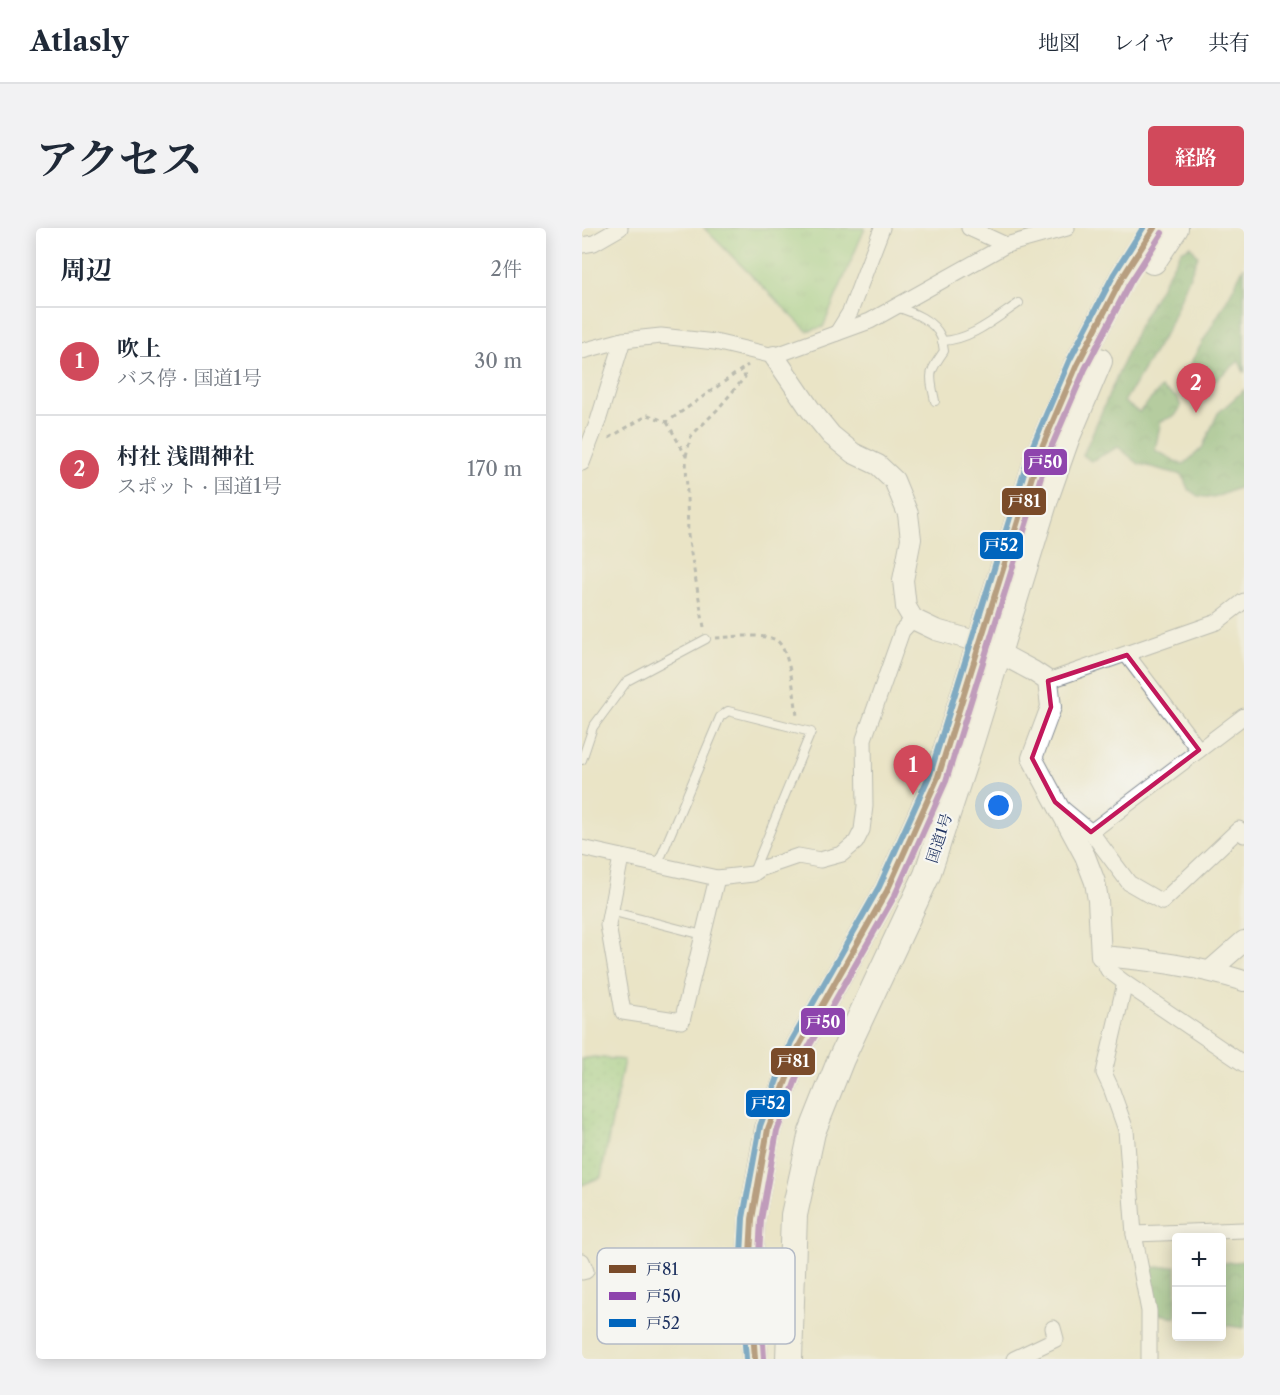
<!DOCTYPE html>
<html lang="ja">
<head>
<meta charset="utf-8">
<style>
  body { margin:0; font-family:"Libre Caslon Text","Noto Serif JP",serif; background:#f2f2f3; color:#1f2937 }
  .controls { position:absolute; right:18px; bottom:18px; display:grid; overflow:hidden; border-radius:6px; box-shadow:0 3px 15px #0003 }
  .controls button { width:54px; height:54px; display:grid; place-items:center; padding:0; border:0; border-bottom:2px solid #e0e1e3; background:#fff; color:#1f2937; font:30px sans-serif }
  .you { position:absolute; left:417px; top:578px; width:21px; height:21px; margin:-15px; border:4px solid #fff; border-radius:50%; background:#1a73e8; box-shadow:0 0 0 9px #1a73e833 }
  .badge { display:grid; place-items:center; width:39px; height:39px; border-radius:50%; background:#d1495b; color:#fff; font-size:20px; font-weight:700 }
  .pin { position:absolute; translate:-50% -50px; filter:drop-shadow(0 2px 3px #0008) }
  .pin::after { content:''; position:absolute; top:32px; width:21px; height:18px; background:inherit; clip-path:polygon(0 0,100% 0,50% 100%) }
  .list { margin:0; padding:0; list-style:none }
  h2 { display:flex; justify-content:space-between; align-items:center; height:78px; margin:0; padding:0 24px; font-size:26px }
  h2 small { font-size:20px; font-weight:400; color:#747a83 }
  .list li { display:grid; grid-template-columns:39px 1fr auto; gap:18px; align-items:center; box-sizing:border-box; height:108px; padding:0 24px; border-top:2px solid #e0e1e3 }
  .list b { display:block; font-size:22px; white-space:nowrap }
  .list p { margin:0; font-size:20px; white-space:nowrap; color:#747a83 }
  .list em { font-size:20px; font-style:normal; color:#747a83 }
  .map { position:relative; flex:none; width:662px; height:1131px; overflow:hidden; border-radius:6px }
  header { display:flex; align-items:center; gap:36px; box-sizing:border-box; height:84px; padding:0 30px; background:#fff; border-bottom:2px solid #e0e1e3 }
  header strong { font-size:28px }
  nav { display:flex; gap:33px; margin-inline-start:auto; font-size:21px }
  .intro { display:flex; align-items:center; justify-content:space-between; box-sizing:border-box; height:144px; padding:0 36px }
  h1 { margin:0; font-size:42px }
  .button { padding:15px 27px; border-radius:6px; background:#d1495b; color:#fff; font-size:21px; font-weight:700 }
  main { display:flex; gap:36px; padding:0 36px }
  aside { flex:1; background:#fff; border-radius:6px; box-shadow:0 3px 15px #0003 }
  .map>svg:first-child { display:block }
  .grass { fill:url(#grass-tufts); stroke:#567e70; stroke-width:1.5 }
  .forest { fill:url(#forest-crowns); stroke:#487067; stroke-width:1.5 }
  .park { fill:url(#park-dots); stroke:#567e70; stroke-width:1.5 }
  .lines { fill:none; stroke-linecap:round; stroke-linejoin:round }
  .service-casing { stroke:#828a92; stroke-width:10 }
  .minor-casing { stroke:#828a92; stroke-width:17 }
  .tertiary-casing { stroke:#828a92; stroke-width:22 }
  .trunk-casing { stroke:#828a92; stroke-width:28 }
  .path { stroke:#828a92; stroke-width:3; stroke-dasharray:4.5 4.5; stroke-linecap:butt }
  .service { stroke:#fff; stroke-width:8 }
  .minor { stroke:#fff; stroke-width:15 }
  .tertiary { stroke:#fff; stroke-width:20 }
  .trunk { stroke:#fff; stroke-width:26 }
  .bus-1-casing { stroke:#f6f6f2; stroke-width:10 }
  .bus-2-casing { stroke:#f6f6f2; stroke-width:10 }
  .bus-3-casing { stroke:#f6f6f2; stroke-width:10 }
  .bus-1 { stroke:#7a4b2a; stroke-width:6 }
  .bus-2 { stroke:#8e44ad; stroke-width:6 }
  .bus-3 { stroke:#0065bd; stroke-width:6 }
  .marked { fill:none; stroke:#c2185b; stroke-width:4.5; stroke-linejoin:round }
  .labels { text-anchor:middle; dominant-baseline:central; stroke-width:4.5; stroke-linejoin:round; paint-order:stroke }
  .street-label { font-size:15px; fill:#1b2f5e; stroke:#f6f6f2 }
  .key { fill:#f6f6f2; stroke:#b4bac6; stroke-width:1.5 }
  .key-label { font-size:16px; fill:#1b2f5e }
  .line-badge { stroke:#f6f6f2; stroke-width:2 }
  .badge-label { font-size:16px; text-anchor:middle; font-weight:bold; fill:#fff }
</style>
</head>
<body>
<header>
<strong>Atlasly</strong>
<nav><a>地図</a><a>レイヤ</a><a>共有</a></nav>
</header>
<div class="intro"><h1>アクセス</h1><a class="button">経路</a></div>
<main>
<aside>
<h2>周辺<small>2件</small></h2>
<ul class="list">
<li><span class="badge">1</span><div><b>吹上</b><p>バス停 · 国道1号</p></div><em>30 m</em></li>
<li><span class="badge">2</span><div><b>村社 浅間神社</b><p>スポット · 国道1号</p></div><em>170 m</em></li>
</ul>
</aside>
<div class="map">
<svg width="662" height="1131" viewBox="0 0 662 1131">
  <defs>
    <pattern id="grass-tufts" width="24" height="20" patternUnits="userSpaceOnUse" patternTransform="scale(1.5)"><rect width="24" height="20" fill="#92cd82"/><path d="M3 7l-1-3M5 7V3M7 7l1-3M15 17l-1-3M17 17v-4M19 17l1-3" fill="none" stroke="#7db073"/></pattern>
    <pattern id="forest-crowns" width="20" height="18" patternUnits="userSpaceOnUse" patternTransform="scale(1.5)"><rect width="20" height="18" fill="#75b070"/><path d="M2 6a3 3 0 1 1 6 0M12 15a3 3 0 1 1 6 0" fill="none" stroke="#5f905f"/></pattern>
    <pattern id="park-dots" width="8" height="8" patternUnits="userSpaceOnUse" patternTransform="scale(1.5)"><rect width="8" height="8" fill="#92cd82"/><path d="M2 2h.1M6 6h.1" fill="none" stroke="#7db073" stroke-width="1.8" stroke-linecap="round"/></pattern>
  </defs>
  <rect width="100%" height="100%" fill="#f6f6f2"/>
  <filter id="ink" filterUnits="userSpaceOnUse"><feTurbulence type="fractalNoise" baseFrequency=".0167" numOctaves="2"/><feDisplacementMap in="SourceGraphic" scale="12" xChannelSelector="R" yChannelSelector="G"/><feConvolveMatrix kernelMatrix="1 2 1 2 8 2 1 2 1" color-interpolation-filters="sRGB"/></filter>
  <filter id="wash" filterUnits="userSpaceOnUse"><feTurbulence type="fractalNoise" baseFrequency=".008" numOctaves="4" result="noise"/><feDisplacementMap in="SourceGraphic" scale="24" xChannelSelector="R" yChannelSelector="G"/><feGaussianBlur stdDeviation="1.35" result="paint"/><feColorMatrix in="noise" values="0 0 0 0 0 0 0 0 0 0 0 0 0 0 0 0 0 1.4 0 .05"/><feComposite in="paint" operator="in"/></filter>
  <g filter="url(#wash)">
    <rect width="100%" height="100%" fill="#eae4c6"/>
    <path class="grass" d="M122,0H283L241,99L225,103Z"/>
    <g class="forest">
      <path d="M609,18L616,28L586,101L542,174L557,184L579,160L596,170L599,179L593,188L579,193L573,222L601,237L620,220L636,185L662,162V260H656L632,270L616,268L606,261L600,247L557,236L536,219L509,233L501,227L556,99L599,23Z"/>
      <path d="M662,38V145L657,133L634,152L605,141L647,68Z"/>
      <path d="M662,1033V1100L640,1097V1035Z"/>
      <path d="M594,1038V1089L576,1086L566,1040Z"/>
    </g>
    <path class="park" d="M12,829L42,832L19,949L0,957V831Z"/>
  </g>
  <g filter="url(#ink)">
    <g class="lines">
      <defs>
        <g id="service">
          <path d="M314,79C330,84 352,92 359,109C361,113 361,119 362,123C346,146 347,145 353,173"/>
          <path d="M360,113C389,112 414,90 437,75"/>
          <path d="M0,532L11,499L45,453L124,411"/>
          <path d="M75,638L138,489L146,483L229,504L172,642"/>
          <path d="M28,683L121,707"/>
        </g>
        <g id="minor">
          <path d="M387,0L424,17"/>
          <path d="M0,17L12,15L38,0"/>
          <path d="M255,105L268,84L300,0"/>
          <path d="M0,123L41,112L79,108L133,114L192,128L288,93L424,17L485,0"/>
          <path d="M0,235L16,193L41,112"/>
          <path d="M545,427L617,522"/>
          <path d="M466,453L635,394L662,373"/>
          <path d="M480,580L509,604L547,655L580,674L657,601L662,607"/>
          <path d="M509,604L662,488"/>
          <path d="M0,620L135,650L171,646L178,641L216,628L238,632L260,626L274,614L280,602L283,578L282,511L320,403L331,391"/>
          <path d="M39,629L26,697L41,784L100,793L135,650"/>
          <path d="M519,728L526,742L543,755L662,836"/>
          <path d="M543,755L522,845L529,860L544,902L552,1006L567,1083V1131"/>
          <path d="M552,1006L661,1002"/>
          <path d="M0,1033L4,1043L0,1044"/>
          <path d="M432,1131L474,1111L471,1100"/>
        </g>
        <g id="tertiary">
          <path d="M192,128L228,181L249,207L271,225L296,237L312,252L326,286L329,311L321,352L324,379L331,391L354,402L397,414L451,443L466,453L469,479L450,530L503,628L513,654L516,672L519,728C568,732 615,738 662,753"/>
          <path d="M629,742L662,713"/>
        </g>
        <g id="trunk">
          <path d="M571,33L593,0"/>
          <path d="M173,1131L167,1044L170,991L186,901L217,818L305,663L356,549L457,226L495,137L540,50L572,0"/>
          <path d="M207,1131L212,987L230,904L259,831L345,647L389,513L465,265L484,211L517,133"/>
        </g>
      </defs>
      <use href="#service" class="service-casing"/>
      <use href="#minor" class="minor-casing"/>
      <use href="#tertiary" class="tertiary-casing"/>
      <use href="#trunk" class="trunk-casing"/>
      <g class="path">
        <path d="M85,194L104,228L106,308L122,399"/>
        <path d="M27,210L66,187L85,194L166,137"/>
        <path d="M104,228L109,208L135,182L163,149L160,142"/>
        <path d="M134,410C149,409 180,405 194,412C208,420 213,472 215,488"/>
      </g>
      <use href="#service" class="service"/>
      <use href="#minor" class="minor"/>
      <use href="#tertiary" class="tertiary"/>
      <use href="#trunk" class="trunk"/>
      <defs>
        <path id="bus-1" d="M173,1131L167,1044L170,991L186,901L217,818L305,663L356,549L457,226L495,137L540,50L572,0"/>
        <path id="bus-2" d="M182,1130L176,1044L179,992L195,903L225,822L313,667L364,553L465,229L503,141L548,55L580,5"/>
        <path id="bus-3" d="M164,1131L158,1045L161,990L178,898L209,814L297,659L348,546L449,222L487,133L532,46L561,0"/>
      </defs>
      <use href="#bus-1" class="bus-1-casing"/>
      <use href="#bus-2" class="bus-2-casing"/>
      <use href="#bus-3" class="bus-3-casing"/>
      <use href="#bus-1" class="bus-1"/>
      <use href="#bus-2" class="bus-2"/>
      <use href="#bus-3" class="bus-3"/>
    </g>
  </g>
  <path d="M0 0H662V1131H0ZM545,427L617,522L509,604L473,574L450,530L469,479L466,453Z" fill="#eae4c6" fill-opacity=".55" fill-rule="evenodd"/>
  <path class="marked" d="M545,427L617,522L509,604L473,574L450,530L469,479L466,453Z"/>
  <g class="labels">
    <g class="street-label">
      <text transform="translate(357 610) rotate(-72)">国道1号</text>
    </g>
  </g>
  <rect x="15" y="1020" width="198" height="96" rx="9" class="key"/>
  <rect x="27" y="1037" width="27" height="8" fill="#7a4b2a"/>
  <rect x="27" y="1064" width="27" height="8" fill="#8e44ad"/>
  <rect x="27" y="1091" width="27" height="8" fill="#0065bd"/>
  <g class="key-label">
    <text x="64" y="1047">戸81</text>
    <text x="64" y="1074">戸50</text>
    <text x="64" y="1101">戸52</text>
  </g>
  <g class="line-badge">
    <rect x="441" y="220" width="45" height="28" rx="6" fill="#8e44ad"/>
    <rect x="419" y="259" width="46" height="29" rx="6" fill="#7a4b2a"/>
    <rect x="397" y="303" width="45" height="29" rx="6" fill="#0065bd"/>
    <rect x="218" y="779" width="46" height="29" rx="6" fill="#8e44ad"/>
    <rect x="188" y="819" width="46" height="29" rx="6" fill="#7a4b2a"/>
    <rect x="163" y="861" width="46" height="29" rx="6" fill="#0065bd"/>
  </g>
  <g class="badge-label">
    <text x="463" y="240">戸50</text>
    <text x="442" y="279">戸81</text>
    <text x="419" y="323">戸52</text>
    <text x="241" y="800">戸50</text>
    <text x="211" y="839">戸81</text>
    <text x="186" y="881">戸52</text>
  </g>
</svg>
<div class="controls">
<button>+</button>
<button>−</button>
</div>
<div class="you"></div>
<div class="pin badge" style="left:331px;top:567px">1</div>
<div class="pin badge" style="left:614px;top:185px">2</div>
</div>
</main>
</body>
</html>
